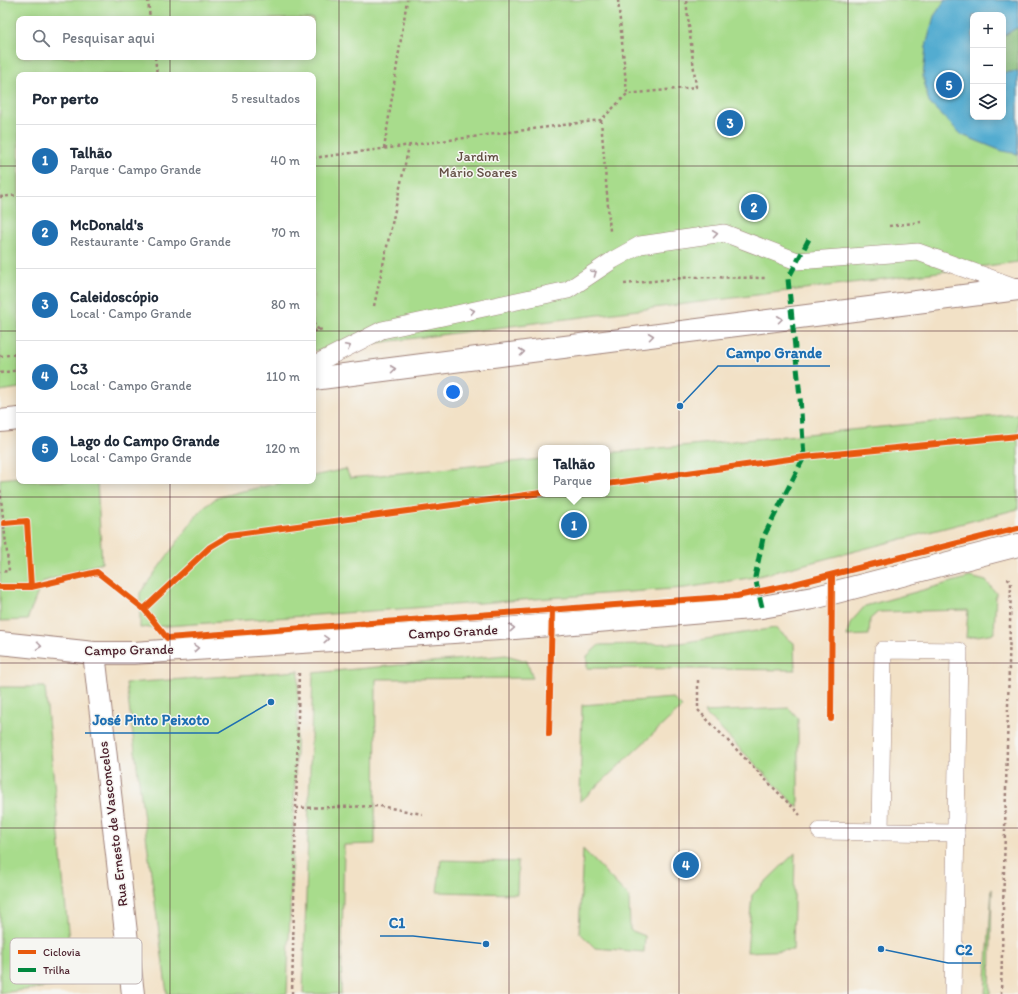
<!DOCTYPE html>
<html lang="pt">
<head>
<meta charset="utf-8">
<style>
  body { margin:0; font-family:Itim,sans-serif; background:#f2f2f3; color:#1f2937 }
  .controls { position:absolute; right:12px; top:12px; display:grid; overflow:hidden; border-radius:8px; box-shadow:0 2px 10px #0003 }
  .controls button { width:36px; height:36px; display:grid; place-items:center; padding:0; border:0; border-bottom:1px solid #e0e1e3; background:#fff; color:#1f2937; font:20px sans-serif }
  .you { position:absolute; left:453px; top:392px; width:14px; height:14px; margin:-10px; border:3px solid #fff; border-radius:50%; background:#1a73e8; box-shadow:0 0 0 6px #1a73e833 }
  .badge { display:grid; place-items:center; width:26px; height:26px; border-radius:50%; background:#1f6fb2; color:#fff; font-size:13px; font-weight:700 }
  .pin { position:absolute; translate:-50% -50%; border:2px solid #fff; box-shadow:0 1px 4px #0006 }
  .popup { position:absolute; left:538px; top:445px; width:72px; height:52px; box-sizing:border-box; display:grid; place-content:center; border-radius:8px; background:#fff; filter:drop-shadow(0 1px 3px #0005); font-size:13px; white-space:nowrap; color:#747a83 }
  .popup b { font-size:15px; color:#1f2937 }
  .popup::after { content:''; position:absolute; left:50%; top:100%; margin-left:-8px; border:8px solid transparent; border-top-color:#fff }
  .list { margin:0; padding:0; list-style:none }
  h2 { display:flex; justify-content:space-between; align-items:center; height:52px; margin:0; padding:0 16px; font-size:17px }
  h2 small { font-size:13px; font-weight:400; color:#747a83 }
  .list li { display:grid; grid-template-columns:26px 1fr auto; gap:12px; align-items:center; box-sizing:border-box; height:72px; padding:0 16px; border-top:1px solid #e0e1e3 }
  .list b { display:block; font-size:15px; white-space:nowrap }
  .list p { margin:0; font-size:13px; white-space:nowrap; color:#747a83 }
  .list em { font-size:13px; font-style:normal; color:#747a83 }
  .icon { flex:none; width:22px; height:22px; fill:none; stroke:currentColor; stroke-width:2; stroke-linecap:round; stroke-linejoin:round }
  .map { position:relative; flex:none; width:1018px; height:994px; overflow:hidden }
  .search { position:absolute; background:#fff; box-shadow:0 2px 10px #0003; left:16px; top:16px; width:300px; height:44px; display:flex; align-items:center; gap:10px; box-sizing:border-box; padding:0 14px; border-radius:8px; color:#747a83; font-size:15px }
  .panel { position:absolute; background:#fff; box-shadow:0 2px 10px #0003; left:16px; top:72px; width:300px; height:412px; border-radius:8px }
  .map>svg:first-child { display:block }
  .green { fill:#a8dc8c; stroke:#797e5c; fill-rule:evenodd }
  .forest { fill:#86bc78; stroke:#686e52 }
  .water { fill:#53acd0; stroke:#4e667e }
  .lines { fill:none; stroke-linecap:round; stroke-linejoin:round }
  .service-casing { stroke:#9e8078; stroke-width:18 }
  .minor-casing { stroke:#9e8078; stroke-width:24 }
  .primary-casing { stroke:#9e8078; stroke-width:24 }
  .path { stroke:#9e8078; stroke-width:2.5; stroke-dasharray:3 3; stroke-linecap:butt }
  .service { stroke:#fff; stroke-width:17 }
  .minor { stroke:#fff; stroke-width:22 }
  .primary { stroke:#fff; stroke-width:22 }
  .quiet { stroke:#00873e; stroke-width:5; stroke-dasharray:10 5; stroke-linecap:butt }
  .cycleway-casing { stroke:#f6f6f2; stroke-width:8 }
  .cycleway { stroke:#e8590c; stroke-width:6 }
  .oneway { stroke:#ae9aa0 }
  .grid { fill:none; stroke:#4a1f2b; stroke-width:1; stroke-opacity:0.55 }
  .labels { text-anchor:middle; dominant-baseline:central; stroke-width:3; stroke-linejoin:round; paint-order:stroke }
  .park-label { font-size:14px; fill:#624e43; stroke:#f6f6f2 }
  .street-label { font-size:14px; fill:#4a1f2b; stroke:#f6f6f2 }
  .key { fill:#f6f6f2; stroke:#c2b6b6; stroke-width:1 }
  .key-label { font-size:11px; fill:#4a1f2b }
  .leader { fill:none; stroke:#1f6fb2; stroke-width:1.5 }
  .callout-dot { fill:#1f6fb2; stroke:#f6f6f2; stroke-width:1.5 }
  .callout-label { font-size:15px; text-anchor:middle; font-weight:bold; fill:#1f6fb2; stroke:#f6f6f2; stroke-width:3; stroke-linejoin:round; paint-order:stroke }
</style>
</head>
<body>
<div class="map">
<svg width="1018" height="994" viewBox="0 0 1018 994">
  <rect width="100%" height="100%" fill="#f6f6f2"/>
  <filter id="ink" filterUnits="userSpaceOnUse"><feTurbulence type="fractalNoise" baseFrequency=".025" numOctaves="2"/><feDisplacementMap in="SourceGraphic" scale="8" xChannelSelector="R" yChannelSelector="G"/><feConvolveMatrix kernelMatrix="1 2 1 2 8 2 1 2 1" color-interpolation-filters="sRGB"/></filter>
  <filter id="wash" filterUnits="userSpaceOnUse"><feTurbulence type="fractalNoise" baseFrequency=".012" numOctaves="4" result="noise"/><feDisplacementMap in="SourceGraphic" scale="16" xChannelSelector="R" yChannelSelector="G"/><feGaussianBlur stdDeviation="0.9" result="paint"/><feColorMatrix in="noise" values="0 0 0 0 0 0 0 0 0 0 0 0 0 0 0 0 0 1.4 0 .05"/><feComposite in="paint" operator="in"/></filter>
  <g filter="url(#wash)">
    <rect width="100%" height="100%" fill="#f2e1c6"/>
    <g class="green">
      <path d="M0,0H1018V262L313,351V75H19V388L0,391ZM973,15H1003V117H973ZM19,19H313V57H19Z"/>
      <path d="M1018,414V509L755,577L685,588L140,628V593L200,511L216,498L238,492L290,481H313V476L346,469L350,478L541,459V494H607V453Z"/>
      <path d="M19,477V481H97L102,563L42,582L27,620L0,621V479Z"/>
      <path d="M970,577L986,581L996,593L994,633L966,638L968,610L878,612L870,619L869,635L847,636L850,623L865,606Z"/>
      <path d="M775,628L794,643L795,670L587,668V656L599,645L680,643Z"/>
      <path d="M506,655L527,661L533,678L376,679L375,844L344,845L341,994H303L313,673Z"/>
      <path d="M299,671L287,994H167L126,683Z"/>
      <path d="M0,687H45L73,984L0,993Z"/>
      <path d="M673,698L682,707L580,802L582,705Z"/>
      <path d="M789,708L798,718V808L704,712Z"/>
      <path d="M583,849L629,897L630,930L645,936L644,952L595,948L579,932Z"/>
      <path d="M795,853L793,950L747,952L752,895Z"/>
      <path d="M441,860L518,862L517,894L437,892Z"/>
      <path d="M992,888L990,994H985Z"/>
    </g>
    <path class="forest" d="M1018,27V71L1003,73V36Z"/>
    <path class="water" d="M945,0H1018V27L1003,36V15H973V117H1003V73L1018,71V154L1002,151L962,135L929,103L923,77L926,46L934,16Z"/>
  </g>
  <g filter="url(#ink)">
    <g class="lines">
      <defs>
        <g id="service">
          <path d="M313,365L382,330L568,290L613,260L640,245L724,233L797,261L918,252L1018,288"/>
          <path d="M820,831L956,833"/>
          <path d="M880,832L883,650L959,651L953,994"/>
        </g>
        <g id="minor">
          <path d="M0,643L94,653H133L515,628L762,607L813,598L1018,545"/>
          <path d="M94,653L133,994"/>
        </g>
        <g id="primary">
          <path d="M313,379L1018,289"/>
          <path d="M0,421L19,419"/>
        </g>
      </defs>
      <use href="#service" class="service-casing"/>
      <use href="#minor" class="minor-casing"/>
      <use href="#primary" class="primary-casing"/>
      <g class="path">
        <path d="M148,0L150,19"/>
        <path d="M618,0L627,94"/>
        <path d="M155,57L157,75"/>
        <path d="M601,120L610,231"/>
        <path d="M384,149L407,0"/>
        <path d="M313,158L601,120L627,94L696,87L686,0"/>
        <path d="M0,197L19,195"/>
        <path d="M889,226L921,222"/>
        <path d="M624,284L692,277L767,278"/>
        <path d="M374,306L409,146"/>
        <path d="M313,323L319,330"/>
        <path d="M313,331L324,329"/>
        <path d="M0,356L19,354"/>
        <path d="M0,373L19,370"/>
        <path d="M0,490L9,571L0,572"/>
        <path d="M698,680V710L800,815"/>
        <path d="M296,808L380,806L422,814"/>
        <path d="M292,994L299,671"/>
        <path d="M1001,994L1011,583L1007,578"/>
      </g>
      <use href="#service" class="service"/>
      <use href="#minor" class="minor"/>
      <use href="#primary" class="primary"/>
      <path class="quiet" d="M762,607L755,577L763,538L804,457L800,397L788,279L811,235"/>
      <defs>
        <g id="cycleway">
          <path d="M607,484L804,457L1018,436"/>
          <path d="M4,523L27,521L31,587"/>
          <path d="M0,587H31L97,572L144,609L167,638L737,596L790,585L1018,528"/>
          <path d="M144,609L210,547L230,535L541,493"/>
          <path d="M831,719L832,575"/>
          <path d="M549,734L552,609"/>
        </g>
      </defs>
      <use href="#cycleway" class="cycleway-casing"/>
      <use href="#cycleway" class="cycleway"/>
    </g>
    <defs><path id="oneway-chevron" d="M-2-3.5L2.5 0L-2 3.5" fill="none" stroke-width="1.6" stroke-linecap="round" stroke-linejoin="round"/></defs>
    <g class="oneway">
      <use href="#oneway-chevron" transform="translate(715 234) rotate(-8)"/>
      <use href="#oneway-chevron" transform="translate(594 273) rotate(-35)"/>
      <use href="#oneway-chevron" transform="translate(472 311) rotate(-12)"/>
      <use href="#oneway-chevron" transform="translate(780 319) rotate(-7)"/>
      <use href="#oneway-chevron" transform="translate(651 336) rotate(-7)"/>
      <use href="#oneway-chevron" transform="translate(348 347) rotate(-27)"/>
      <use href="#oneway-chevron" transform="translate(522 352) rotate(-7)"/>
      <use href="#oneway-chevron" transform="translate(393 369) rotate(-7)"/>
      <use href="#oneway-chevron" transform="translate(512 628) rotate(-4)"/>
      <use href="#oneway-chevron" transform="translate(326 639) rotate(-3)"/>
      <use href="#oneway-chevron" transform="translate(39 646) rotate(7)"/>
      <use href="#oneway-chevron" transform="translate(196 648) rotate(-4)"/>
    </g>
  </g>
  <path class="grid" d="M170,0V19M339,0V994M509,0V994M679,0V994M848,0V994M170,57V75M0,166H19M313,166H1018M0,331H19M313,331H1018M170,481V994M0,497H1018M0,663H1018M0,828H1018"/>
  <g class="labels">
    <g class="park-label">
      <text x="478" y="156">Jardim<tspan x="478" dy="16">Mário Soares</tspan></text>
    </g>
    <g class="street-label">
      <text transform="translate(453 632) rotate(-3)">Campo Grande</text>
      <text transform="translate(129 650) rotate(-1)">Campo Grande</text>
      <text transform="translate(113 824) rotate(-97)">Rua Ernesto de Vasconcelos</text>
    </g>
  </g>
  <rect x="10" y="938" width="132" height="46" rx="6" class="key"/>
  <rect x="18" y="950" width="18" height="4" fill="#e8590c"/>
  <rect x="18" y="968" width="18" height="4" fill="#00873e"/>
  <g class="key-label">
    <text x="43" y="956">Ciclovia</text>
    <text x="43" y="974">Trilha</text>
  </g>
  <path class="leader" d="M680 406L718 366H830M271 702L218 733H85M486 944L413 936H380M881 949L948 963H981"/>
  <g class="callout-dot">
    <circle cx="680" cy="406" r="4"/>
    <circle cx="271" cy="702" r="4"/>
    <circle cx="486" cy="944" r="4"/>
    <circle cx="881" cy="949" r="4"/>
  </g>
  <g class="callout-label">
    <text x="774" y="358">Campo Grande</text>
    <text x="151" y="725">José Pinto Peixoto</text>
    <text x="397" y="928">C1</text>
    <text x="964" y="955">C2</text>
  </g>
</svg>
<div class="controls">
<button>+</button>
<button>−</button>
<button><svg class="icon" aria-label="layers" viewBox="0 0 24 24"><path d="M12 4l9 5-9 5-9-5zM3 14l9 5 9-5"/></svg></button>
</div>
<div class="you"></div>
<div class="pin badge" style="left:574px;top:525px">1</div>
<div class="popup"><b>Talhão</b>Parque</div>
<div class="pin badge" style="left:754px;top:207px">2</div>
<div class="pin badge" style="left:730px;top:123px">3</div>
<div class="pin badge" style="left:686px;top:865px">4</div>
<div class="pin badge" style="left:949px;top:85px">5</div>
<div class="search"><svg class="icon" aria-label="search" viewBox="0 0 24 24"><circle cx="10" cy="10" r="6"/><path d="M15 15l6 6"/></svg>Pesquisar aqui</div>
<section class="panel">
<h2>Por perto<small>5 resultados</small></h2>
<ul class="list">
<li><span class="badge">1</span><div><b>Talhão</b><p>Parque · Campo Grande</p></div><em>40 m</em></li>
<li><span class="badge">2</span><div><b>McDonald's</b><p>Restaurante · Campo Grande</p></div><em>70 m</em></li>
<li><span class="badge">3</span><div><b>Caleidoscópio</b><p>Local · Campo Grande</p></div><em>80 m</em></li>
<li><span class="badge">4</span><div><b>C3</b><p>Local · Campo Grande</p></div><em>110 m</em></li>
<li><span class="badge">5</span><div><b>Lago do Campo Grande</b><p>Local · Campo Grande</p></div><em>120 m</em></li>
</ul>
</section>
</div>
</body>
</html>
